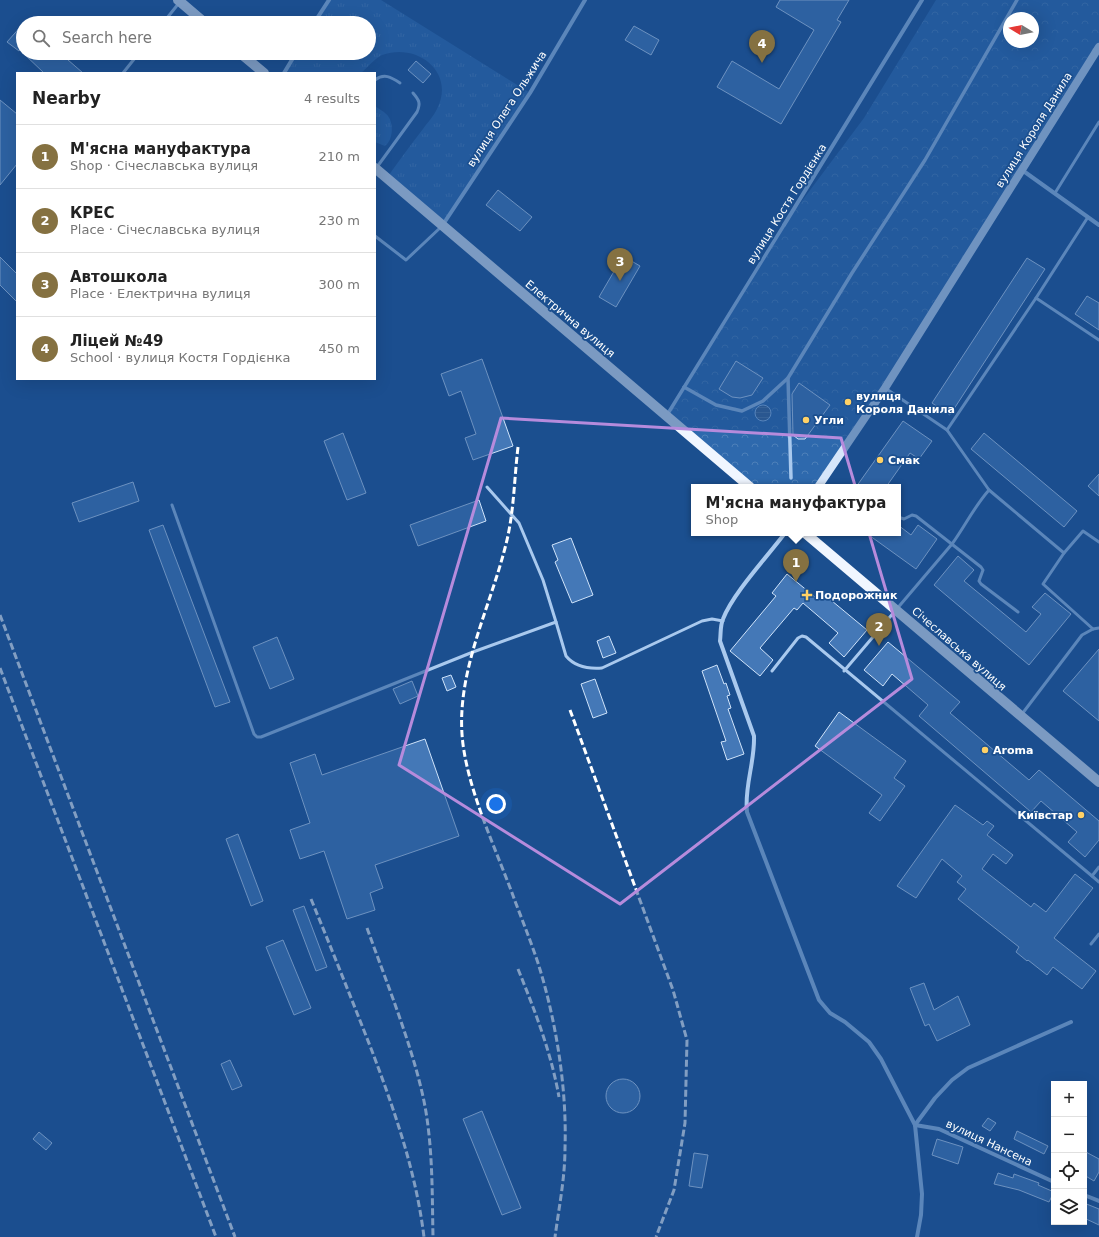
<!DOCTYPE html>
<html lang="en">
<head>
<meta charset="utf-8">
<style>
  body { margin:0; font-family:"DejaVu Sans",sans-serif; background:#f2f2f2; color:#222 }
  .controls { position:absolute; right:12px; bottom:12px; display:grid; overflow:hidden; border-radius:0px; box-shadow:0 4px 16px #0002 }
  .controls button { width:36px; height:36px; display:grid; place-items:center; padding:0; border:0; border-bottom:1px solid #e0e0e0; background:#fff; color:#222; font:20px sans-serif }
  .compass { position:absolute; left:1003px; top:12px; width:36px; height:36px; border-radius:50%; background:#fff; box-shadow:0 4px 16px #0002; rotate:280deg }
  .you { position:absolute; left:496px; top:804px; width:14px; height:14px; margin:-10px; border:3px solid #fff; border-radius:50%; background:#1a73e8; box-shadow:0 0 0 6px #1a73e833 }
  .badge { display:grid; place-items:center; width:26px; height:26px; border-radius:50%; background:#857141; color:#fff; font-size:13px; font-weight:700 }
  .pin { position:absolute; translate:-50% -33px; filter:drop-shadow(0 1px 2px #0008) }
  .pin::after { content:''; position:absolute; top:21px; width:14px; height:12px; background:inherit; clip-path:polygon(0 0,100% 0,50% 100%) }
  .popup { position:absolute; left:691px; top:484px; width:210px; height:52px; box-sizing:border-box; display:grid; place-content:center; border-radius:0px; background:#fff; filter:drop-shadow(0 1px 3px #0005); font-size:13px; white-space:nowrap; color:#767676 }
  .popup b { font-size:15px; color:#222 }
  .popup::after { content:''; position:absolute; left:50%; top:100%; margin-left:-8px; border:8px solid transparent; border-top-color:#fff }
  .list { margin:0; padding:0; list-style:none }
  h2 { display:flex; justify-content:space-between; align-items:center; height:52px; margin:0; padding:0 16px; font-size:17px }
  h2 small { font-size:13px; font-weight:400; color:#767676 }
  .list li { display:grid; grid-template-columns:26px 1fr auto; gap:12px; align-items:center; box-sizing:border-box; height:64px; padding:0 16px; border-top:1px solid #e0e0e0 }
  .list b { display:block; font-size:15px; white-space:nowrap }
  .list p { margin:0; font-size:13px; white-space:nowrap; color:#767676 }
  .list em { font-size:13px; font-style:normal; color:#767676 }
  .icon { flex:none; width:22px; height:22px; fill:none; stroke:currentColor; stroke-width:2; stroke-linecap:round; stroke-linejoin:round }
  .map { position:relative; flex:none; width:1099px; height:1237px; overflow:hidden }
  .search { position:absolute; background:#fff; box-shadow:0 4px 16px #0002; left:16px; top:16px; width:360px; height:44px; display:flex; align-items:center; gap:10px; box-sizing:border-box; padding:0 14px; border-radius:22px; color:#767676; font-size:15px }
  .panel { position:absolute; background:#fff; box-shadow:0 4px 16px #0002; left:16px; top:72px; width:360px; height:308px; border-radius:0px }
  .map>svg:first-child { display:block }
  .grass { fill:url(#grass-tufts) }
  .forest { fill:url(#forest-crowns); fill-rule:evenodd }
  .water { fill:url(#water-rules); stroke:#9cc4f0 }
  .building { fill:#4478b7; stroke:#cfe3fa }
  .lines { fill:none; stroke-linecap:round; stroke-linejoin:round }
  .service { stroke:#a9c9ee; stroke-width:3 }
  .pedestrian { stroke:#a9c9ee; stroke-width:3.5 }
  .minor { stroke:#a9c9ee; stroke-width:4 }
  .secondary { stroke:#d6e6fa; stroke-width:8 }
  .primary { stroke:#f0f6ff; stroke-width:10 }
  .rail { stroke:#fff; stroke-width:3; stroke-dasharray:7 3; stroke-linecap:butt }
  .marked { fill:none; stroke:#b68bdc; stroke-width:3; stroke-linejoin:round }
  .poi-dot { fill:#ffd166; stroke:#1b4f8f; stroke-width:1.5 }
  .labels { text-anchor:middle; dominant-baseline:central; stroke-width:3.5; stroke-linejoin:round; paint-order:stroke }
  .street-label { font-size:11px; fill:#fff; stroke:#1b4f8f }
  .poi-label { font-size:11px; font-weight:bold; fill:#fff; stroke:#1b4f8f; text-anchor:start }
</style>
</head>
<body>
<div class="map">
<svg width="1099" height="1237" viewBox="0 0 1099 1237">
  <defs>
    <pattern id="grass-tufts" width="24" height="20" patternUnits="userSpaceOnUse"><rect width="24" height="20" fill="#2e69ad"/><path d="M3 7l-1-3M5 7V3M7 7l1-3M15 17l-1-3M17 17v-4M19 17l1-3" fill="none" stroke="#4d80b9"/></pattern>
    <pattern id="forest-crowns" width="20" height="18" patternUnits="userSpaceOnUse"><rect width="20" height="18" fill="#2e69ad"/><path d="M2 6a3 3 0 1 1 6 0M12 15a3 3 0 1 1 6 0" fill="none" stroke="#4d80b9"/></pattern>
    <pattern id="water-rules" width="6" height="5" patternUnits="userSpaceOnUse"><rect width="6" height="5" fill="#3c6290"/><path d="M0 2.5h6" fill="none" stroke="#597aa1"/></pattern>
  </defs>
  <rect width="100%" height="100%" fill="#1b4f8f"/>
  <g class="grass">
    <path d="M329,0H381L530,93L442,226L386,179C398,162 410,146 423,129C427,123 434,116 437,109C456,72 417,42 382,55C375,58 367,68 361,73H284L296,53H369V23H314Z"/>
    <path d="M375,106C379,109 385,112 388,116C394,124 393,140 385,146L375,142Z"/>
  </g>
  <path class="forest" d="M936,0H1099V47L818,487H750L666,416L784,225L864,118ZM1009,18H1033V42H1009Z"/>
  <circle class="water" cx="763" cy="413" r="8"/>
  <g class="building">
    <path d="M780,0H849L837,20L841,22L781,124L717,87L732,61L779,89L814,30L776,7Z"/>
    <path d="M23,24V46L19,51L7,42Z"/>
    <path d="M634,26L659,40L651,55L625,40Z"/>
    <path d="M23,53H60L83,73H44Z"/>
    <path d="M416,61L431,74L423,83L408,70Z"/>
    <path d="M0,100L17,114V164L0,185Z"/>
    <path d="M498,190L532,217L520,231L486,205Z"/>
    <path d="M623,256L640,266L616,307L599,297Z"/>
    <path d="M0,257L17,274V302L0,285Z"/>
    <path d="M1027,258L1045,269L950,415L932,403Z"/>
    <path d="M1087,296L1099,303V330L1075,314Z"/>
    <path d="M482,359L513,446L473,460L465,438L476,434L461,391L449,396L441,374Z"/>
    <path d="M736,361L763,378L752,395L740,398L732,397L719,389Z"/>
    <path d="M799,383L830,405L805,439H798L793,435L792,394Z"/>
    <path d="M903,421L932,441L919,459L910,453L886,487H856Z"/>
    <path d="M343,433L366,493L347,500L324,441Z"/>
    <path d="M984,433L1077,511L1064,527L971,449Z"/>
    <path d="M1099,474V496L1088,486Z"/>
    <path d="M133,482L139,501L79,522L72,503Z"/>
    <path d="M479,500L486,521L418,546L410,525Z"/>
    <path d="M163,525L230,702L215,707L149,530Z"/>
    <path d="M898,525L911,535L918,525L937,539L916,569L866,533H898Z"/>
    <path d="M571,538L593,595L572,603L555,562L558,560L552,545Z"/>
    <path d="M958,556L974,570L964,581L1026,632L1041,614L1032,607L1045,593L1071,614L1029,665L934,585Z"/>
    <path d="M787,574L815,597L820,591L867,630L844,657L829,643L838,633L803,603L797,610L794,608L760,648L773,660L760,676L730,651L776,596L772,593Z"/>
    <path d="M609,636L616,653L603,658L597,641Z"/>
    <path d="M277,637L294,679L270,689L253,647Z"/>
    <path d="M888,642L960,702L950,713L1029,780L1039,770L1099,821V840L1085,857L1068,842L1077,832L1041,801L1031,812L919,716L928,705L892,674L883,686L864,670Z"/>
    <path d="M1099,649V721L1063,691Z"/>
    <path d="M717,665L724,684L726,683L730,695L727,696L731,708L728,709L744,754L727,760L721,742L726,741L702,671Z"/>
    <path d="M451,675L456,687L447,691L442,678Z"/>
    <path d="M595,679L607,713L593,718L581,684Z"/>
    <path d="M412,681L418,696L400,704L393,689Z"/>
    <path d="M839,712L906,761L894,778L905,786L880,821L869,813L882,795L815,746Z"/>
    <path d="M425,739L459,836L375,865L383,888L370,893L375,910L347,919L324,851L300,859L290,830L310,823L290,763L315,754L322,775Z"/>
    <path d="M955,805L983,825L987,821L994,826L987,835L1013,855L1006,864L993,854L982,869L1031,907L1034,903L1046,912L1075,874L1093,888L1054,938L1096,971L1082,989L1053,967L1047,975L1028,960L1027,961L1016,952L1019,947L958,899L966,889L957,882L962,876L942,859L916,898L897,886Z"/>
    <path d="M238,834L263,901L251,906L226,839Z"/>
    <path d="M304,906L327,967L316,971L293,910Z"/>
    <path d="M283,940L311,1008L294,1015L266,947Z"/>
    <path d="M924,983L934,1010L958,996L970,1025L937,1041L929,1024L925,1026L910,988Z"/>
    <path d="M230,1060L242,1086L232,1090L221,1064Z"/>
    <circle cx="623" cy="1096" r="17"/>
    <path d="M482,1111L521,1208L502,1215L463,1119Z"/>
    <path d="M988,1118L996,1123L990,1131L982,1126Z"/>
    <path d="M1017,1131L1048,1146L1044,1154L1014,1139Z"/>
    <path d="M39,1132L52,1143L46,1150L33,1139Z"/>
    <path d="M937,1139L963,1147L958,1164L932,1155Z"/>
    <path d="M1084,1151L1099,1159V1172L1094,1181L1084,1175Z"/>
    <path d="M694,1153L708,1155L702,1188L689,1186Z"/>
    <path d="M998,1173L1013,1178L1014,1174L1039,1183L1038,1185L1054,1192L1049,1202L1019,1190L994,1184Z"/>
    <path d="M1084,1203L1099,1209V1225L1084,1218Z"/>
  </g>
  <g class="lines">
    <g class="service">
      <path d="M163,23L179,3"/>
      <path d="M123,73L139,53"/>
      <path d="M375,80C384,73 391,77 400,83"/>
      <path d="M377,167L417,112C421,103 419,100 413,93"/>
      <path d="M1055,193L1099,122"/>
      <path d="M375,236L406,260L441,227"/>
      <path d="M1036,298L1088,217"/>
      <path d="M885,388L947,430L1036,298L1099,340"/>
      <path d="M947,430L989,490"/>
      <path d="M487,487L519,523L543,580L556,622"/>
      <path d="M172,505L254,734L257,737H261L473,652L556,622L566,656C575,667 589,669 602,668L702,621L712,619L723,621"/>
      <path d="M898,517L904,519L912,515L916,516L981,567L983,570L979,581L981,584L1018,612"/>
      <path d="M1064,553L1043,584L1093,629"/>
      <path d="M772,671L798,638L802,636L806,637L1092,876"/>
      <path d="M844,671L952,544C965,526 974,507 989,490L1064,553L1083,531L1099,542"/>
      <path d="M1022,714L1082,635L1093,629L1099,628"/>
      <path d="M1099,867L1092,876L1099,882"/>
      <path d="M1091,944L1099,934"/>
    </g>
    <g class="pedestrian">
      <path d="M684,387L716,405L742,411L763,401L788,378"/>
      <path d="M667,415L784,225"/>
      <path d="M791,478L788,378L852,273L925,160L1017,0"/>
    </g>
    <g class="minor">
      <path d="M314,23L329,0"/>
      <path d="M284,73L296,53"/>
      <path d="M1022,170L1099,225"/>
      <path d="M784,225L922,0"/>
      <path d="M442,226L530,93L585,0"/>
      <path d="M785,533C768,556 733,593 723,619C720,626 721,633 720,641L754,736C755,762 744,787 747,812L819,1000L830,1013L845,1022L869,1042L881,1059L915,1125L922,1194L921,1215L917,1237"/>
      <path d="M915,1125L935,1098L952,1080L968,1068L1071,1022"/>
      <path d="M915,1125L939,1129L1054,1182"/>
      <path d="M1084,1195L1099,1201"/>
    </g>
    <path class="secondary" d="M818,487L885,388L1099,47"/>
    <g class="primary">
      <path d="M178,0L205,23"/>
      <path d="M240,53L264,73"/>
      <path d="M375,168L750,487"/>
      <path d="M805,533L1099,782"/>
    </g>
    <g class="rail">
      <path d="M518,447C514,481 514,515 505,548C488,614 452,681 464,751C472,800 498,854 515,901C523,922 531,942 538,963C556,1020 567,1088 565,1148C565,1178 559,1207 555,1237"/>
      <path d="M0,615L235,1237"/>
      <path d="M0,668L216,1237"/>
      <path d="M570,710L673,990L687,1040L685,1123L674,1190L656,1237"/>
      <path d="M311,899C332,950 352,1000 372,1051C395,1112 416,1172 424,1237"/>
      <path d="M367,928C386,981 409,1037 422,1092C433,1139 432,1189 433,1237"/>
      <path d="M518,969C535,1011 551,1052 559,1097"/>
    </g>
  </g>
  <path d="M0 0H1099V1237H0ZM501,418L841,438L912,679L620,904L399,765Z" fill="#1b4f8f" fill-opacity=".55" fill-rule="evenodd"/>
  <path class="marked" d="M501,418L841,438L912,679L620,904L399,765Z"/>
  <g class="poi-dot">
    <circle cx="848" cy="402" r="4"/>
    <circle cx="806" cy="420" r="4"/>
    <circle cx="880" cy="460" r="4"/>
    <path d="M805 589h4v4h4v4h-4v4h-4v-4h-4v-4h4z"/>
    <circle cx="985" cy="750" r="4"/>
    <circle cx="1081" cy="815" r="4"/>
  </g>
  <g class="labels">
    <g class="street-label">
      <text transform="translate(507 109) rotate(-57)">вулиця Олега Ольжича</text>
      <text transform="translate(1034 130) rotate(-58)">вулиця Короля Данила</text>
      <text transform="translate(787 204) rotate(-58)">вулиця Костя Гордієнка</text>
      <text transform="translate(570 319) rotate(40)">Електрична вулиця</text>
      <text transform="translate(959 649) rotate(41)">Січеславська вулиця</text>
      <text transform="translate(989 1143) rotate(25)">вулиця Нансена</text>
    </g>
    <g class="poi-label">
      <text x="856" y="396">вулиця<tspan x="856" dy="13">Короля Данила</tspan></text>
      <text x="814" y="420">Угли</text>
      <text x="888" y="460">Смак</text>
      <text x="815" y="595">Подорожник</text>
      <text x="993" y="750">Aroma</text>
      <text x="1073" y="815" text-anchor="end">Київстар</text>
    </g>
  </g>
</svg>
<div class="controls">
<button>+</button>
<button>−</button>
<button><svg class="icon" aria-label="locate" viewBox="0 0 24 24"><circle cx="12" cy="12" r="6"/><path d="M12 2v4M12 18v4M2 12h4M18 12h4"/></svg></button>
<button><svg class="icon" aria-label="layers" viewBox="0 0 24 24"><path d="M12 4l9 5-9 5-9-5zM3 14l9 5 9-5"/></svg></button>
</div>
<svg class="compass" viewBox="-18 -18 36 36"><path d="M0-13l5 13h-10z" fill="#e53935"/><path d="M0 13l5-13h-10z" fill="#767676"/></svg>
<div class="you"></div>
<div class="pin badge" style="left:796px;top:582px">1</div>
<div class="popup"><b>М'ясна мануфактура</b>Shop</div>
<div class="pin badge" style="left:879px;top:646px">2</div>
<div class="pin badge" style="left:620px;top:281px">3</div>
<div class="pin badge" style="left:762px;top:63px">4</div>
<div class="search"><svg class="icon" aria-label="search" viewBox="0 0 24 24"><circle cx="10" cy="10" r="6"/><path d="M15 15l6 6"/></svg>Search here</div>
<section class="panel">
<h2>Nearby<small>4 results</small></h2>
<ul class="list">
<li><span class="badge">1</span><div><b>М'ясна мануфактура</b><p>Shop · Січеславська вулиця</p></div><em>210 m</em></li>
<li><span class="badge">2</span><div><b>КРЕС</b><p>Place · Січеславська вулиця</p></div><em>230 m</em></li>
<li><span class="badge">3</span><div><b>Автошкола</b><p>Place · Електрична вулиця</p></div><em>300 m</em></li>
<li><span class="badge">4</span><div><b>Ліцей №49</b><p>School · вулиця Костя Гордієнка</p></div><em>450 m</em></li>
</ul>
</section>
</div>
</body>
</html>
